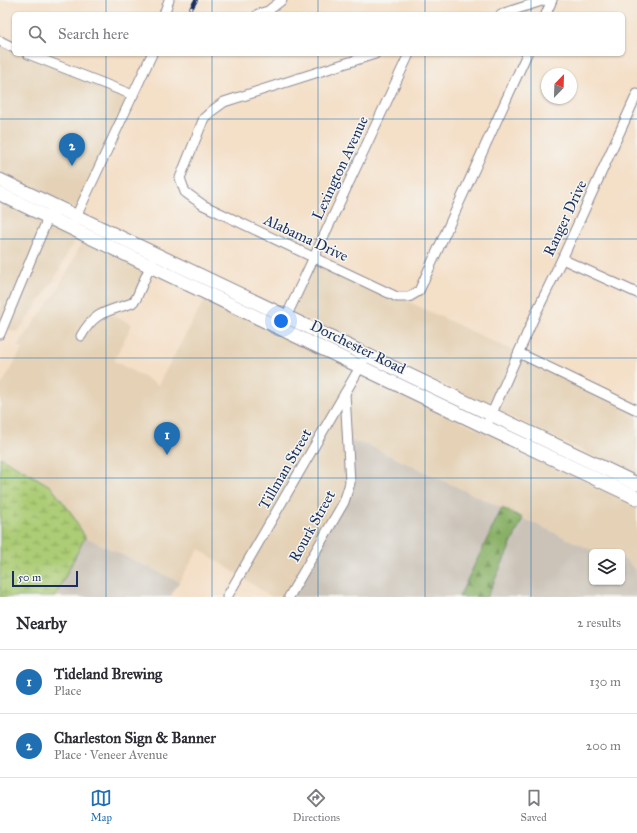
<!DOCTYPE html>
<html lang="en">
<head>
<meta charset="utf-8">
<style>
  body { margin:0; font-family:"IM FELL Great Primer",serif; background:#f2f2f3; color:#2b2b33 }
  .controls { position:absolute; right:12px; bottom:12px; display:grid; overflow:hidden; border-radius:6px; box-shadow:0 1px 3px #0004 }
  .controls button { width:36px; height:36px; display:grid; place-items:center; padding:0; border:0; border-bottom:1px solid #e1e1e2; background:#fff; color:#2b2b33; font:20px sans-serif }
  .compass { position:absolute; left:541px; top:68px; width:36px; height:36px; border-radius:50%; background:#fff; box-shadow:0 1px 3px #0004; rotate:23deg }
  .scale { position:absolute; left:12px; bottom:10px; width:66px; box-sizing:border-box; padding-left:4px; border:2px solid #1b2f5e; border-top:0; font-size:11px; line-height:14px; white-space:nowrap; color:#1b2f5e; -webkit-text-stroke:3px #f6f6f2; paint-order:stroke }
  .you { position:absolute; left:281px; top:321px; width:14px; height:14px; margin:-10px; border:3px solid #fff; border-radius:50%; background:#1a73e8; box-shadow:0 0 0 6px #1a73e833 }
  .badge { display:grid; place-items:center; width:26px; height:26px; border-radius:50%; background:#1f6fb2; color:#fff; font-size:13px; font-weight:700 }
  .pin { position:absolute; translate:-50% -33px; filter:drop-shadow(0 1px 2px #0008) }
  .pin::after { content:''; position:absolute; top:21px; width:14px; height:12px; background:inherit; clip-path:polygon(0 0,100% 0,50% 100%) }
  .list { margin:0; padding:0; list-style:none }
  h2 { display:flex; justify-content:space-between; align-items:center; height:52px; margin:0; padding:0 16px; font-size:17px }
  h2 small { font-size:13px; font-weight:400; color:#7c7c81 }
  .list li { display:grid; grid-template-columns:26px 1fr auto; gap:12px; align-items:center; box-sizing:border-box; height:64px; padding:0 16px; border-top:1px solid #e1e1e2 }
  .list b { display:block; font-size:15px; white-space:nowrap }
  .list p { margin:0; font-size:13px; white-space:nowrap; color:#7c7c81 }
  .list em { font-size:13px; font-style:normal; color:#7c7c81 }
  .icon { flex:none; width:22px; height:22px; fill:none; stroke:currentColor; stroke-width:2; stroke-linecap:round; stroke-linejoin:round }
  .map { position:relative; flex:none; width:637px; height:597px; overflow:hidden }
  .search { position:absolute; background:#fff; box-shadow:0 1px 3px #0004; left:12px; right:12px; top:12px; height:44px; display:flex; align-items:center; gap:10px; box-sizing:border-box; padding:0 14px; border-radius:6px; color:#7c7c81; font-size:15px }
  .sheet { height:180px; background:#fff }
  nav { display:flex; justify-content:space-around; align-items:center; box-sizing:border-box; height:56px; border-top:1px solid #e1e1e2; background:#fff; font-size:11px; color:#7c7c81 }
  nav a { display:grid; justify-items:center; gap:2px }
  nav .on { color:#1f6fb2 }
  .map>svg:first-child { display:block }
  .built { fill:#e4d1b6 }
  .industrial { fill:#cbc3b8 }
  .forest { fill:url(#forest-firs); stroke:#527062 }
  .wetland { fill:url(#wetland-marsh); stroke:#647e69 }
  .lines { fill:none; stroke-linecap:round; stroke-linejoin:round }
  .minor-casing { stroke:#888792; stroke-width:11 }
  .secondary-casing { stroke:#888792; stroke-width:15 }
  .minor { stroke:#fff; stroke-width:9 }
  .secondary { stroke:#fff; stroke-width:13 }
  .rail-casing { stroke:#1b2f5e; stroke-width:4 }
  .rail { stroke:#f6f6f2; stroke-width:2.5; stroke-dasharray:8; stroke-linecap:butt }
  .grid { fill:none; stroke:#1f6fb2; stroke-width:1; stroke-opacity:0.55 }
  .labels { text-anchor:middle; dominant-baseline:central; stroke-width:3; stroke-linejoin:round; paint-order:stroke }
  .street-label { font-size:15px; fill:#1b2f5e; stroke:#f6f6f2 }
</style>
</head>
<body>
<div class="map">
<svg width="637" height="597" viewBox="0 0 637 597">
  <defs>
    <pattern id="forest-firs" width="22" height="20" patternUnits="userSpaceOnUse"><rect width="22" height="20" fill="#89b066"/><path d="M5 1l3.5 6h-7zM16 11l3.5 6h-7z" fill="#6f9057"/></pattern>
    <pattern id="wetland-marsh" width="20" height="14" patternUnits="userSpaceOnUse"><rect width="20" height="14" fill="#accc74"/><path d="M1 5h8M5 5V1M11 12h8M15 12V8" fill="none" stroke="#8ba662"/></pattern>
  </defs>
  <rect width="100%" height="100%" fill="#f6f6f2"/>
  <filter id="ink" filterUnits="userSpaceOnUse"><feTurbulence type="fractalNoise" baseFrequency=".025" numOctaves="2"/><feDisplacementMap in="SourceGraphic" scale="8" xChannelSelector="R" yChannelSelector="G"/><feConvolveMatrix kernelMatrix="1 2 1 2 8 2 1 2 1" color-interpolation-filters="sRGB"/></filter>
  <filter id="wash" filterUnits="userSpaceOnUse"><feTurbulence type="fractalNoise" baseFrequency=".012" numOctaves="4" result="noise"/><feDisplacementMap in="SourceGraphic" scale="16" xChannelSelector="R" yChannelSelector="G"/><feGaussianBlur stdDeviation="0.9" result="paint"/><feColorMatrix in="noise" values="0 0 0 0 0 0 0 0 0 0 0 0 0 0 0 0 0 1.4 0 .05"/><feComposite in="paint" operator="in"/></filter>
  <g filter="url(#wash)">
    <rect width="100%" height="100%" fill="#f4dfc7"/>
    <g class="built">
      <path d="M0,42L14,47V54H30L133,95L79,210L0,173Z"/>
      <path d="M0,201L30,216L31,218L76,237L54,280L23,325L16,332L3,327L0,334Z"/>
      <path d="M83,241L148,272L136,299L106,313L132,324L114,361L158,385L205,299L637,505V572L626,560L622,559V552H596L369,445L289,597H272L199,549L179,582L85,537L70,511L0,457V388L22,349L17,346L57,291Z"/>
      <path d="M313,257L637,409V477L289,311Z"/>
    </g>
    <g class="industrial">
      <path d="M348,441L368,445L502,508L459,597H289L350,483Z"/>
      <path d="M523,518L596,552H592V582H622V559L626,560L637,572V597H487Z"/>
      <path d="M85,537L179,582L170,597H55Z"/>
    </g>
    <path class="forest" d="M502,508L523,518L487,597H459Z"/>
    <path class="wetland" d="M0,457L50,486L70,511L85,537L55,597H0Z"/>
  </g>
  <g filter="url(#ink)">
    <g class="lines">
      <defs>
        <g id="minor">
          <path d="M164,14L169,0"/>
          <path d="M258,14L268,11L282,0"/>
          <path d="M501,14L545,0"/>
          <path d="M546,14L552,0"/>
          <path d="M0,41L14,48"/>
          <path d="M28,54L133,95"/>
          <path d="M375,54L224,102L213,110L204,118L180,178L185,192L203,205L397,297H409L419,291L527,54"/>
          <path d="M74,221L152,54"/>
          <path d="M562,259L637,293"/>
          <path d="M286,317L409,54"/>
          <path d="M0,334L50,213"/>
          <path d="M81,336C95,311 107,312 132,303L136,299L152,262"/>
          <path d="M519,353L637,410"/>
          <path d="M489,420L536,313L562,259L637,94"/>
          <path d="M227,597L363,362"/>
          <path d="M289,597L344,502L350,483L345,393"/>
        </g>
        <g id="secondary">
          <path d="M0,180L637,484"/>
          <path d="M0,194L486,427L637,498"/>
        </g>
      </defs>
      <use href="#minor" class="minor-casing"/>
      <use href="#secondary" class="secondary-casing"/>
      <use href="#minor" class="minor"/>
      <use href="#secondary" class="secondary"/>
      <defs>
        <path id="rail" d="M188,14L196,0"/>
      </defs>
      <use href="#rail" class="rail-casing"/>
      <use href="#rail" class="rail"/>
    </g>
  </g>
  <path class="grid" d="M106,0V14M212,0V14M318,0V14M425,0V14M531,0V14M106,54V597M212,54V597M318,54V597M425,54V597M531,54V597M0,119H637M0,239H637M0,358H637M0,478H637"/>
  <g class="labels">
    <g class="street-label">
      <text transform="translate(340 168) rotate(-65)">Lexington Avenue</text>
      <text transform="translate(565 218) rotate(-65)">Ranger Drive</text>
      <text transform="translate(306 238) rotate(25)">Alabama Drive</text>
      <text transform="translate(358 347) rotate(26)">Dorchester Road</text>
      <text transform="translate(285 469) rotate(-60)">Tillman Street</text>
      <text transform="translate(312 526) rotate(-61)">Rourk Street</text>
    </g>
  </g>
</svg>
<div class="controls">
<button><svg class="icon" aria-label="layers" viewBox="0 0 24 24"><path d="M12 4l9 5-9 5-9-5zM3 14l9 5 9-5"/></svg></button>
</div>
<svg class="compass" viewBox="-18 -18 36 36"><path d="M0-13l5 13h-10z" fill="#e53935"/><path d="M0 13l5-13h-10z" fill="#7c7c81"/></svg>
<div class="scale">50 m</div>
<div class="you"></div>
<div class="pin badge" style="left:167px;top:455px">1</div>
<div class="pin badge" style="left:72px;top:166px">2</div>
<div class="search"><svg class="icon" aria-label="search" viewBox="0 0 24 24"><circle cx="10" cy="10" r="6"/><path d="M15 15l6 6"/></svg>Search here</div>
</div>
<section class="sheet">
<h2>Nearby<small>2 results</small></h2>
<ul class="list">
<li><span class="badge">1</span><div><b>Tideland Brewing</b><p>Place</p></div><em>130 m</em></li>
<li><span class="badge">2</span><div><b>Charleston Sign &amp; Banner</b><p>Place · Veneer Avenue</p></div><em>200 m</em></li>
</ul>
</section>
<nav>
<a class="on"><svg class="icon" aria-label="map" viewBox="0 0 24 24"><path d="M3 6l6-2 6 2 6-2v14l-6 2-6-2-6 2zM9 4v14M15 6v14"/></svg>Map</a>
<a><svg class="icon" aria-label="directions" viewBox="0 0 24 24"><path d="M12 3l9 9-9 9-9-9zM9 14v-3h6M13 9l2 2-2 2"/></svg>Directions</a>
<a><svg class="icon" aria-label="saved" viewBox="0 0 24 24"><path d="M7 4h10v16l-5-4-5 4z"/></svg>Saved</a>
</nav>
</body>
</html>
